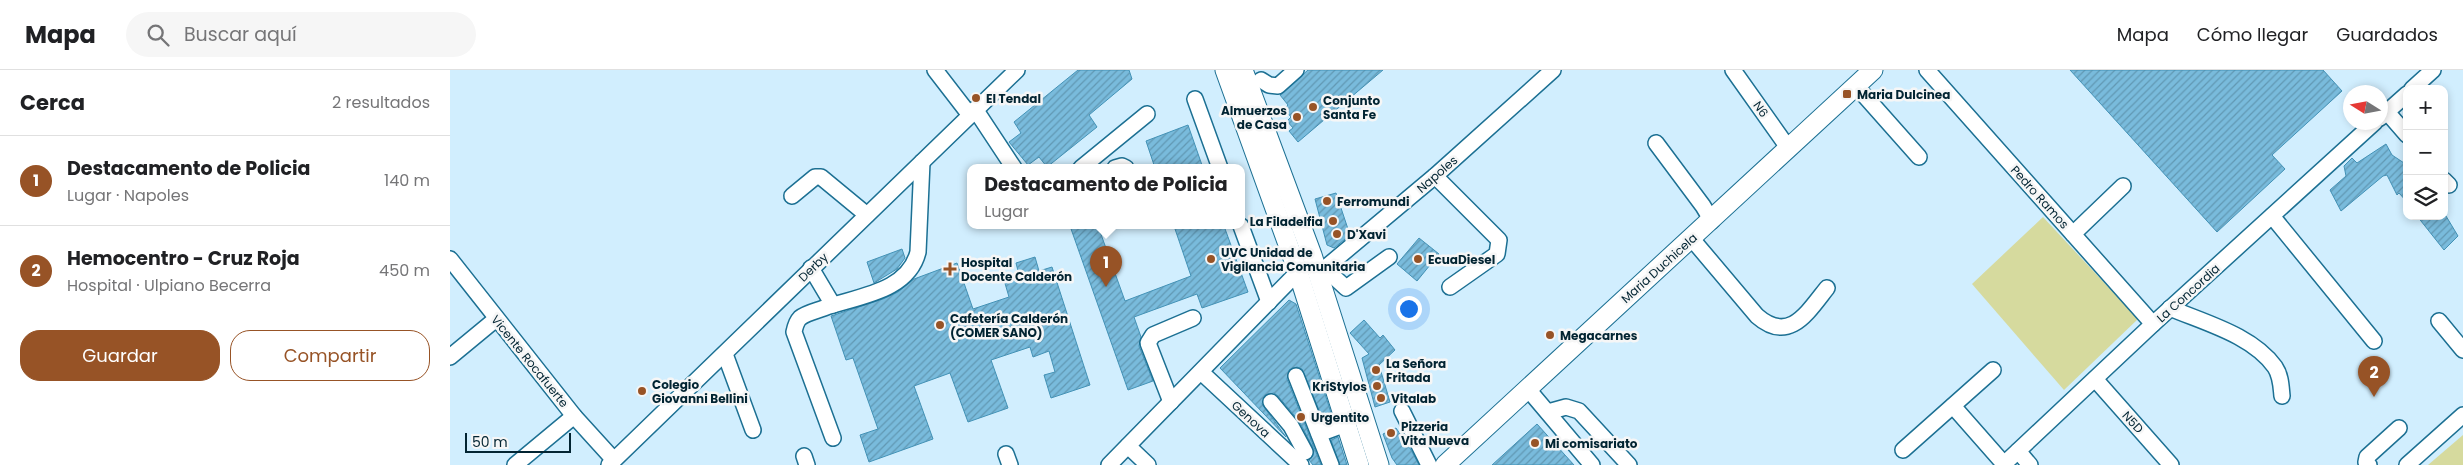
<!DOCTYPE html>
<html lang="es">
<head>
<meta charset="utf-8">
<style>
  body { margin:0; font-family:Poppins,sans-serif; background:#f6f6f6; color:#202124 }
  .controls { position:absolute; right:15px; top:15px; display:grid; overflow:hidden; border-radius:10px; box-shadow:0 2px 8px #0003 }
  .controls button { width:45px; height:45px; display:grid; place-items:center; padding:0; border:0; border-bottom:1px solid #e0e0e0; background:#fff; color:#202124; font:25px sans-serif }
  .compass { position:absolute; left:1893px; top:15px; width:45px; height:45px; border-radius:50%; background:#fff; box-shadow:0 2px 8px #0003; rotate:281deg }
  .scale { position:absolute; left:15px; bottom:12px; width:106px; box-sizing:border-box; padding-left:5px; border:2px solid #022432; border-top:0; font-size:14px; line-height:18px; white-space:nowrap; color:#022432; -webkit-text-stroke:4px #f6f6f6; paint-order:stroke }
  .you { position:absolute; left:958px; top:238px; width:18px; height:18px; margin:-12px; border:4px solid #fff; border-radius:50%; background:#1a73e8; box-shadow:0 0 0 8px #1a73e833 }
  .badge { display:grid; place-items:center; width:32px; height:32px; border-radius:50%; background:#975326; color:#fff; font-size:16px; font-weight:700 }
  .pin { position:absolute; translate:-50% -41px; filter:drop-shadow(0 1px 2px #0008) }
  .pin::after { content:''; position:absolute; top:26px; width:18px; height:15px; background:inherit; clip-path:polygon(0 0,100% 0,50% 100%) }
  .popup { position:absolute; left:517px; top:94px; width:278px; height:65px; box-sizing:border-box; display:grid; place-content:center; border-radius:10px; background:#fff; filter:drop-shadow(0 1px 4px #0005); font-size:16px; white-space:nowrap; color:#757577 }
  .popup b { font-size:19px; color:#202124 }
  .popup::after { content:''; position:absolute; left:50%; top:100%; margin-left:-10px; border:10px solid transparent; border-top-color:#fff }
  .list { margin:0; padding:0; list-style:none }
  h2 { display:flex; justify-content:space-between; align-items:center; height:65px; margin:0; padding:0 20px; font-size:21px }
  h2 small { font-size:16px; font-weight:400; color:#757577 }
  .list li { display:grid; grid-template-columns:32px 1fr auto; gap:15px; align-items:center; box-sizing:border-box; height:90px; padding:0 20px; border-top:1px solid #e0e0e0 }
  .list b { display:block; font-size:19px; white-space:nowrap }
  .list p { margin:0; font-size:16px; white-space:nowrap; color:#757577 }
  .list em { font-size:16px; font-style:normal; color:#757577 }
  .actions { display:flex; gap:10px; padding:15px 20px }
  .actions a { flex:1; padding:11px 0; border:1px solid #975326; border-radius:20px; text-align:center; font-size:18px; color:#975326 }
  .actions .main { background:#975326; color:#fff }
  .icon { flex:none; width:28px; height:28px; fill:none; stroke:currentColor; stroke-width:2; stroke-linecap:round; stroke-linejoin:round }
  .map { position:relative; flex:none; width:2013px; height:395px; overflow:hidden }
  header { display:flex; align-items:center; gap:30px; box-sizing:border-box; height:70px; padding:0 25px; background:#fff; border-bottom:1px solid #e0e0e0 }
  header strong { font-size:24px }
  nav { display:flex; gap:28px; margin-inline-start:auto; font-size:18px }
  .search { width:350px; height:45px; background:#f6f6f6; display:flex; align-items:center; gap:12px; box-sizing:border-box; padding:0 18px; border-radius:28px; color:#757577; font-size:19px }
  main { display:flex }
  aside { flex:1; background:#fff }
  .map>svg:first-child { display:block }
  .park { fill:#d6da9e }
  .building { fill:url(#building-hatch); stroke:#4392b6 }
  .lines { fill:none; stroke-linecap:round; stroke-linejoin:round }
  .minor-casing { stroke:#1c7093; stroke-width:18 }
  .major-casing { stroke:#1c7093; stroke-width:21 }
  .minor { stroke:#fff; stroke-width:15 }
  .major { stroke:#fff; stroke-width:19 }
  .poi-dot { fill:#975326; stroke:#f6f6f6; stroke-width:2 }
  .labels { text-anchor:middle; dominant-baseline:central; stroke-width:5; stroke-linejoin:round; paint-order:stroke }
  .poi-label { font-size:12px; font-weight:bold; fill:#022432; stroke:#f6f6f6; text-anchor:start }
  .street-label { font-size:12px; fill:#022432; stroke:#f6f6f6 }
</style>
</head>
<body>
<header>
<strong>Mapa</strong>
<div class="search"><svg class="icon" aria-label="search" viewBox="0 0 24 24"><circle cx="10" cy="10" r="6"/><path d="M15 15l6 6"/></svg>Buscar aquí</div>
<nav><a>Mapa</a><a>Cómo llegar</a><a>Guardados</a></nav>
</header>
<main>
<aside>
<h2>Cerca<small>2 resultados</small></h2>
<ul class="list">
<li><span class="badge">1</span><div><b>Destacamento de Policia</b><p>Lugar · Napoles</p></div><em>140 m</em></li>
<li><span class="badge">2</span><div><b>Hemocentro - Cruz Roja</b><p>Hospital · Ulpiano Becerra</p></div><em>450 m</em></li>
</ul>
<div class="actions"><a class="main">Guardar</a><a>Compartir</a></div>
</aside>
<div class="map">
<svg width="2013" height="395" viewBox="0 0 2013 395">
  <defs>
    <pattern id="building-hatch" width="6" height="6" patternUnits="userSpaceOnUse" patternTransform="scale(1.25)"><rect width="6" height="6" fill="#79bbdc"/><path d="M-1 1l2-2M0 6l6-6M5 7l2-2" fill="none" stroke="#6198b3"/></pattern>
  </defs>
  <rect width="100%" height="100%" fill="#d1eefe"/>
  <g class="park">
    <path d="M1593,147L1688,249L1614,320L1522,214Z"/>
    <path d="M2013,365V395H1978Z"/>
  </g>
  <g class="building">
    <path d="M628,0H679L682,9L639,45L647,57L597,97L589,87L578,95L559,72L571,63L564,52Z"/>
    <path d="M858,0H933L848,72L839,61L843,58L837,51L841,47L834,39L838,35L830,25Z"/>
    <path d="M1620,0H1873L1892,21L1822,85L1835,99L1767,162Z"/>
    <path d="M738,55L753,98H705L696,71Z"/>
    <path d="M1936,74L1942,85L1957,95V132L1949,123L1947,125L1937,105L1933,106L1891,141L1880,120L1896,106L1894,96L1902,88L1907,93Z"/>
    <path d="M886,123L900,165L884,178L877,175L865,129Z"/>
    <path d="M1967,146H1996L2008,166L1994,180Z"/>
    <path d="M620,156H648L675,231L741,206L724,156H774L798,222L752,238L747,224L684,247L691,267L689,276L703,311L678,320Z"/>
    <path d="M969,168L989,184L967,211L947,194Z"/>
    <path d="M452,179L455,188L447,199L424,213L417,192Z"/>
    <path d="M585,187L589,201L602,197L640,315L601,328L594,305L605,302L599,281L583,287L580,277L541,290L558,338L518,352L500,303L464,316L483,369L419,392L410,365L428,359L403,288L396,290L381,246L433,229L448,222L464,209L507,193L523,239L559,227L554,210L569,205L566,193Z"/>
    <path d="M839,230L846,234L883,349L874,352L852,299L847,297L839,300L837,309L871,395H863L859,390L863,386V378L849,351L828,326L824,323L815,325L812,334L836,367L770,298Z"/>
    <path d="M914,250L930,268L933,265L945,280L929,295L940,332L925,337L912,288L919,284L900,263Z"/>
    <path d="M1087,354L1124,395H1042Z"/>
    <path d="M946,358L961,380L969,395H947L942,388L933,364Z"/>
    <path d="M888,367L897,395H890L881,370Z"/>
  </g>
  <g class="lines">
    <defs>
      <g id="minor">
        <path d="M485,0L519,44"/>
        <path d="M1283,0L1339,79"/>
        <path d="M1477,0L1703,254"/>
        <path d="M811,10L819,15L828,16L846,0"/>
        <path d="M1406,16L1469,87"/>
        <path d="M1962,19L1983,0"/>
        <path d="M745,29L770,98"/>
        <path d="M525,39L564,98"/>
        <path d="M1937,42L1957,65"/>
        <path d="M1930,48L1957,24"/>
        <path d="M1206,73L1253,136L1262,151"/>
        <path d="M631,98L697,44"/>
        <path d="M665,98L672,96L676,98"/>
        <path d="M985,106L1049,170L1047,184L1000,217"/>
        <path d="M1994,110L1999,115"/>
        <path d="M342,126L365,107H371L417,145"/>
        <path d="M1822,146L1924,271"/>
        <path d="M791,156L819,232"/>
        <path d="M1623,164L1673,116"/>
        <path d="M1242,169L1307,246C1339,274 1357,243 1377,218"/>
        <path d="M0,189L124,346L164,390"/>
        <path d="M878,196L883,206L896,218L939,187"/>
        <path d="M361,198L383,235"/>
        <path d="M868,204L985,106L1103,0"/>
        <path d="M1720,238C1755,253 1802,265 1825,297C1831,306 1831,316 1832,326"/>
        <path d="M1989,251L2013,280"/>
        <path d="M275,284L303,360"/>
        <path d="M0,287L46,249"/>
        <path d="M751,302L851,395"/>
        <path d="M846,306L881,395"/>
        <path d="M1645,309L1721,395"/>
        <path d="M1077,318L1142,395"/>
        <path d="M721,332L698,273L703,265L743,248"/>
        <path d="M821,332L841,356L855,382"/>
        <path d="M1503,336L1554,394"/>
        <path d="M952,341L979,395"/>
        <path d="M1098,342L1116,337L1129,341L1179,395"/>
        <path d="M869,364L896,354"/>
        <path d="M383,368L344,262C345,257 346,252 350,248C356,243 366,241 374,238C408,226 458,222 468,182L472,92"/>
        <path d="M678,376L698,395"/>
        <path d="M1453,380L1543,300"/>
        <path d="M1568,381L1580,395"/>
        <path d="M556,384L560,395"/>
        <path d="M354,386L357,395"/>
        <path d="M65,395L124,346"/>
        <path d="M159,395L567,0"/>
        <path d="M659,395L848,202"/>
        <path d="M1553,395L1703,254L1925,52"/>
        <path d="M1919,395L1916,392L1917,387L1949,358"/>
        <path d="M1957,395L2013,345"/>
      </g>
      <g id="major">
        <path d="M775,0L848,202L909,395"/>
        <path d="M793,0L862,185L929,395"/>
        <path d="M995,395L1423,0"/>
      </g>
    </defs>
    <use href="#minor" class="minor-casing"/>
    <use href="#major" class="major-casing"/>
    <use href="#minor" class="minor"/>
    <use href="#major" class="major"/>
  </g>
  <g class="poi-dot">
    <rect x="1392" y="19" width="10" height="10" rx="2.5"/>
    <circle cx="526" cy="28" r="5"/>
    <circle cx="863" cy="37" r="5"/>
    <circle cx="847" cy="47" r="5"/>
    <circle cx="877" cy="131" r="5"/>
    <circle cx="883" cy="151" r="5"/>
    <circle cx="887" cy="164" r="5"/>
    <circle cx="761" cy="189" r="5"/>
    <circle cx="968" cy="189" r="5"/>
    <path d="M497.5 191.5h5v5h5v5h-5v5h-5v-5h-5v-5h5z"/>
    <circle cx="490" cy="255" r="5"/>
    <circle cx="1100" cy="265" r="5"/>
    <circle cx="926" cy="300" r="5"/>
    <circle cx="927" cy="316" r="5"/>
    <circle cx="192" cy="321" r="5"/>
    <circle cx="931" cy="328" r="5"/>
    <circle cx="851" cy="347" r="5"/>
    <circle cx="941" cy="363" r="5"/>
    <circle cx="1085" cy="373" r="5"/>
  </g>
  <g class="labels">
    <g class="poi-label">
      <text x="1407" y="24">Maria Dulcinea</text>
      <text x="536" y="28">El Tendal</text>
      <text x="873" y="30">Conjunto<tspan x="873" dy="14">Santa Fe</tspan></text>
      <text x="837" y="40" text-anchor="end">Almuerzos<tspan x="837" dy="14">de Casa</tspan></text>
      <text x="887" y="131">Ferromundi</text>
      <text x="873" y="151" text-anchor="end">La Filadelfia</text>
      <text x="897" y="164">D'Xavi</text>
      <text x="771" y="182">UVC Unidad de<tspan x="771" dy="14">Vigilancia Comunitaria</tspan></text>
      <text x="978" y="189">EcuaDiesel</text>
      <text x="511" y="192">Hospital<tspan x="511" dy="14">Docente Calderón</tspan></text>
      <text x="500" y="248">Cafetería Calderón<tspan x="500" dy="14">(COMER SANO)</tspan></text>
      <text x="1110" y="265">Megacarnes</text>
      <text x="936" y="293">La Señora<tspan x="936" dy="14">Fritada</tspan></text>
      <text x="202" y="314">Colegio<tspan x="202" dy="14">Giovanni Bellini</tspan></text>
      <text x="917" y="316" text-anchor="end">KriStylos</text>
      <text x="941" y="328">Vitalab</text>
      <text x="861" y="347">Urgentito</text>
      <text x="951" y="356">Pizzeria<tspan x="951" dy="14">Vita Nueva</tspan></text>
      <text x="1095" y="373">Mi comisariato</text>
    </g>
    <g class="street-label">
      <text transform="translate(1311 39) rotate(55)">N6</text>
      <text transform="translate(987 104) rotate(-41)">Napoles</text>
      <text transform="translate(1590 127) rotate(48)">Pedro Ramos</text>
      <text transform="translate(363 197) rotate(-44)">Derby</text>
      <text transform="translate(1209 198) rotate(-42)">Maria Duchicela</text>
      <text transform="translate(1738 223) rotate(-42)">La Concordia</text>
      <text transform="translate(80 291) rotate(51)">Vicente Rocafuerte</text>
      <text transform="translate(801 349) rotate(43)">Genova</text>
      <text transform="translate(1683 352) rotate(48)">N5D</text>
    </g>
  </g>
</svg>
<div class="controls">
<button>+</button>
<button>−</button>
<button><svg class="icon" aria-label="layers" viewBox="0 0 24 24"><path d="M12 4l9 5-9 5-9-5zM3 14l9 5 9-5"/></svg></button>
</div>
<svg class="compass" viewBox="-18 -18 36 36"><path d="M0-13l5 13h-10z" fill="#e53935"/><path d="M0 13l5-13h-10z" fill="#757577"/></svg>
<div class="scale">50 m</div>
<div class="you"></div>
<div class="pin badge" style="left:656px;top:217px">1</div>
<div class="popup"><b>Destacamento de Policia</b>Lugar</div>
<div class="pin badge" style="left:1924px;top:327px">2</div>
</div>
</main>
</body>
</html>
